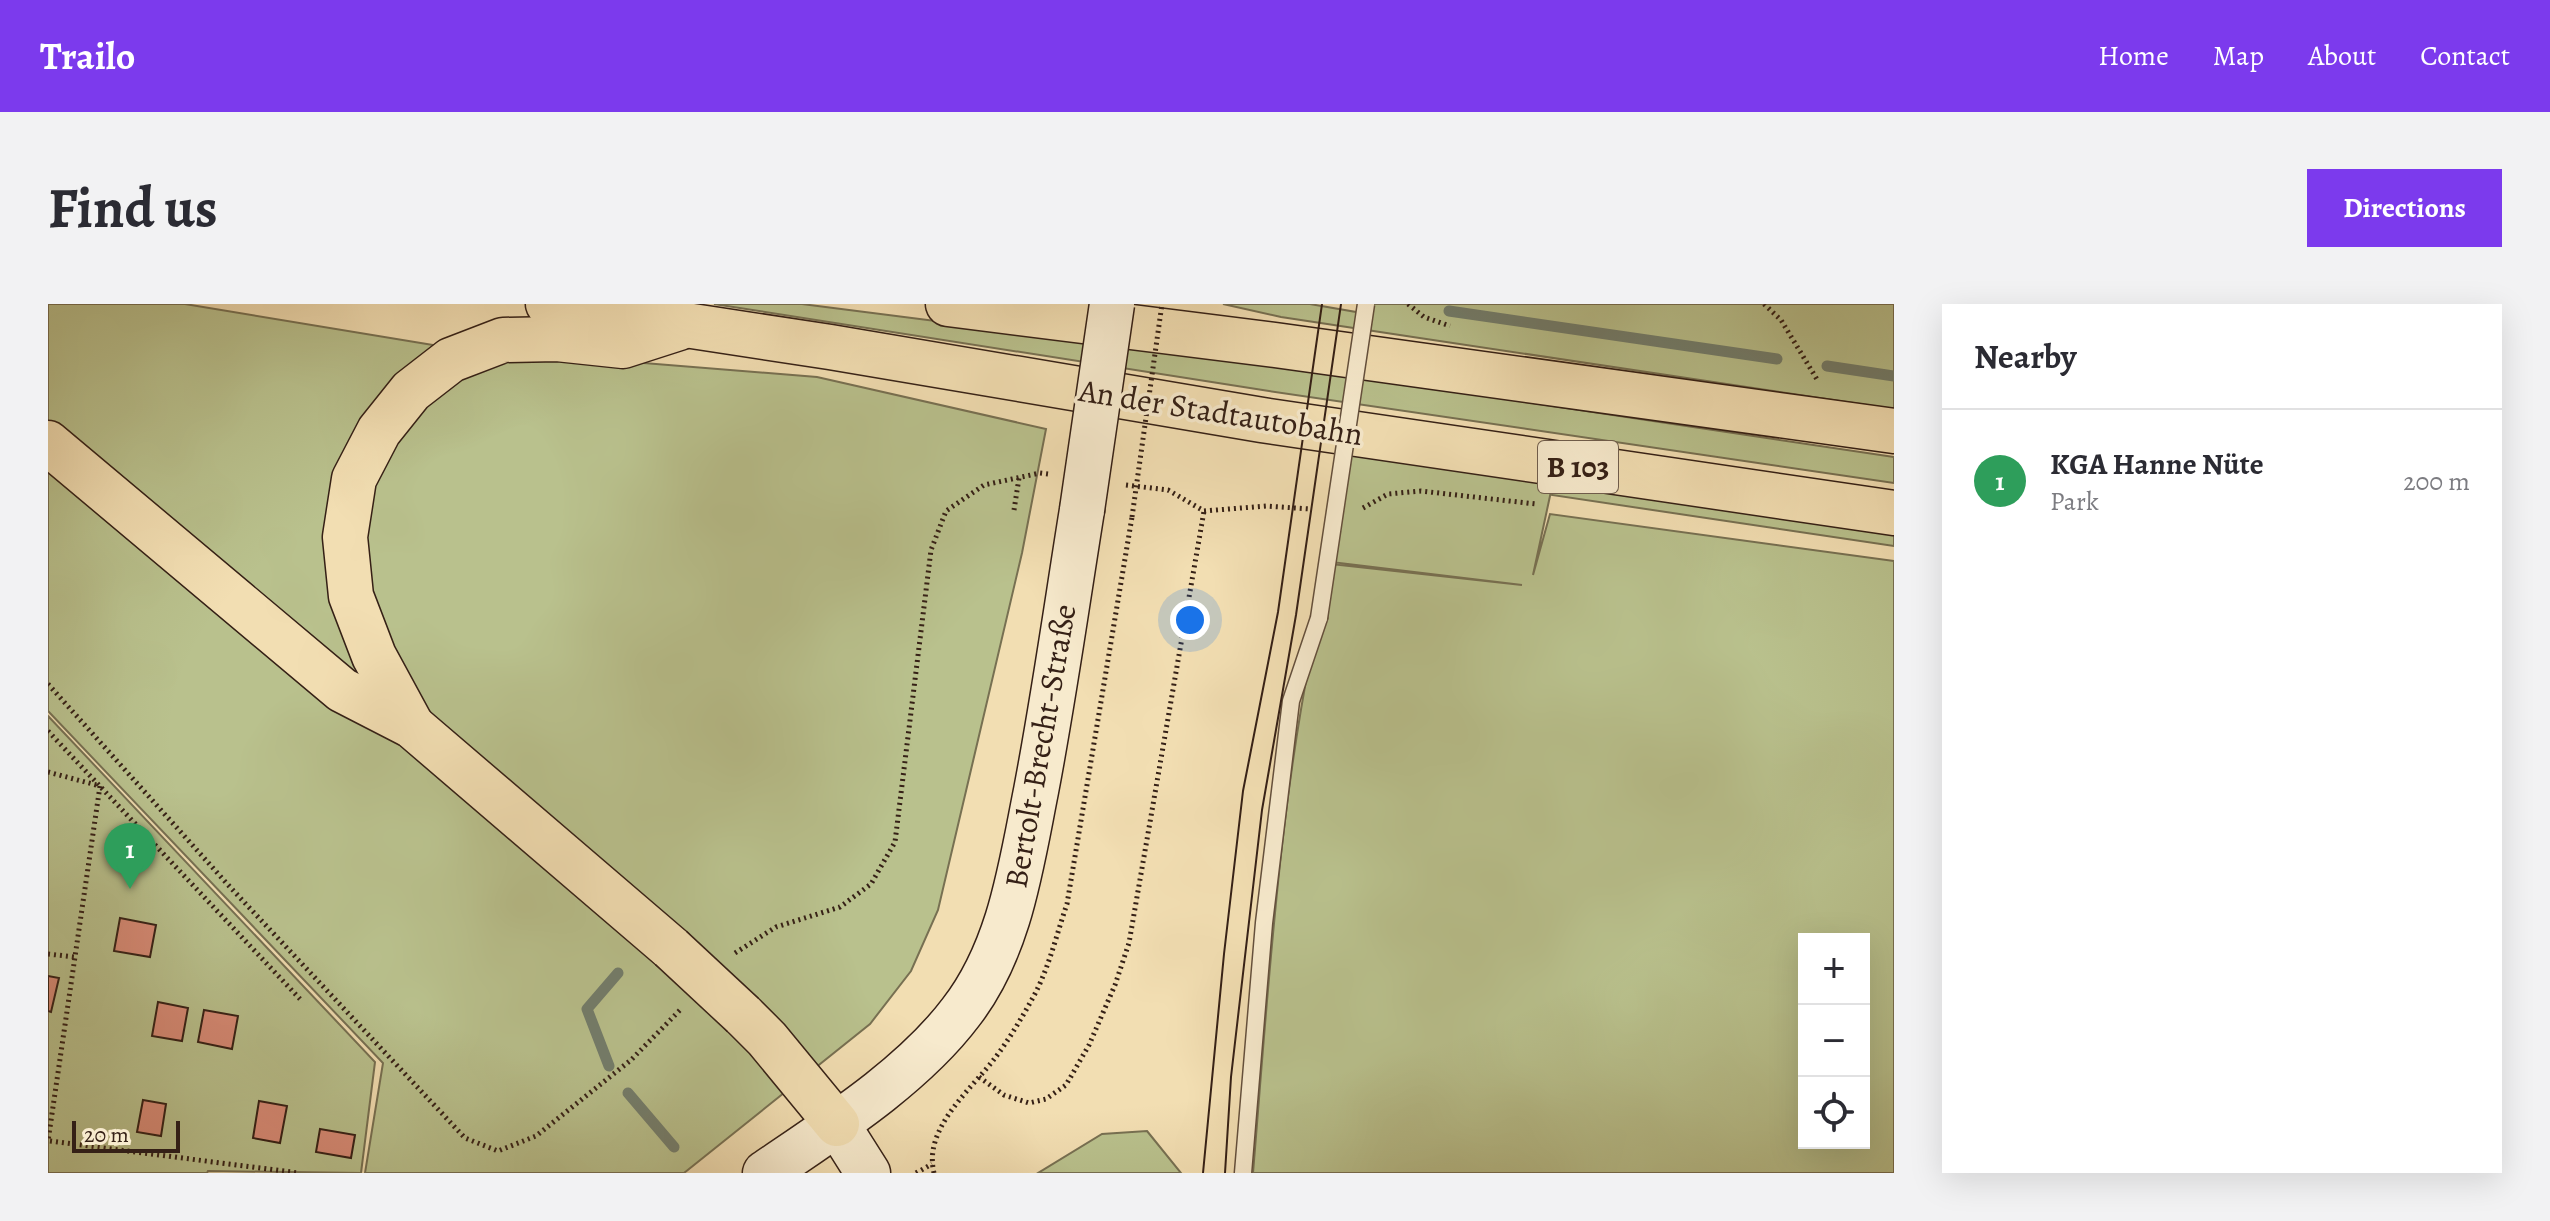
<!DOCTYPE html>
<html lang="en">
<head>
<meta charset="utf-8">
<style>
  body { margin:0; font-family:Alegreya,serif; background:#f2f2f3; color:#2b2b33 }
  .controls { position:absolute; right:24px; bottom:24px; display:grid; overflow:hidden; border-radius:0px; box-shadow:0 8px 32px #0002 }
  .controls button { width:72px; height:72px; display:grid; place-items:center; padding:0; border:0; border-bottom:2px solid #e1e1e2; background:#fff; color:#2b2b33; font:40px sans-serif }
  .scale { position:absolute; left:24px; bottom:20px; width:108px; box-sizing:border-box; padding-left:8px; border:4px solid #352016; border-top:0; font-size:22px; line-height:28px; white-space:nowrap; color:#352016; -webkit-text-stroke:6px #f7eacd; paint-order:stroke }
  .you { position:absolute; left:1142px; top:316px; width:28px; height:28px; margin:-20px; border:6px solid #fff; border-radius:50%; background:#1a73e8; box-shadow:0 0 0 12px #1a73e833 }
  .badge { display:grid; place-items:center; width:52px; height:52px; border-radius:50%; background:#7c3aed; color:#fff; font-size:26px; font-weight:700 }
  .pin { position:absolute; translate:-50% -66px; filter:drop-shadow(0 2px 4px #0008) }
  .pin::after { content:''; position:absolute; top:42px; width:28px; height:24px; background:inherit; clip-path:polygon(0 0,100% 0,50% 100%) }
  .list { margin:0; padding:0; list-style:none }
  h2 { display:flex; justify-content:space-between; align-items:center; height:104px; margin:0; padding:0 32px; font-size:34px }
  h2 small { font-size:26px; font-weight:400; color:#7c7c81 }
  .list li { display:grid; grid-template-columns:52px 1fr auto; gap:24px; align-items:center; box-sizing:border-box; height:144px; padding:0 32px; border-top:2px solid #e1e1e2 }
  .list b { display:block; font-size:30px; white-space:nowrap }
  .list p { margin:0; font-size:26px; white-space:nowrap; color:#7c7c81 }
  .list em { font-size:26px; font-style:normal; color:#7c7c81 }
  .icon { flex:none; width:44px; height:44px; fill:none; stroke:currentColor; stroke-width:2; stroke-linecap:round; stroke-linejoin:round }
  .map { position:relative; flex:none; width:1846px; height:869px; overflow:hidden; border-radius:0px }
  header { display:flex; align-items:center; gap:48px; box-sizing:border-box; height:112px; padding:0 40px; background:#7c3aed; color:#fff }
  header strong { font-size:38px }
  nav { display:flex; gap:44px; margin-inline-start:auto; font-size:28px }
  .intro { display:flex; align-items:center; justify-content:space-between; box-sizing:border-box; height:192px; padding:0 48px }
  h1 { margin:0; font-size:56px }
  .button { padding:20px 36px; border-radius:0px; background:#7c3aed; color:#fff; font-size:28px; font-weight:700 }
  main { display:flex; gap:48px; padding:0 48px }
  aside { flex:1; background:#fff; border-radius:0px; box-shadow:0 8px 32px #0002 }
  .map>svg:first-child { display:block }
  .green { fill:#b9c18d; stroke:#777052; stroke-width:2; fill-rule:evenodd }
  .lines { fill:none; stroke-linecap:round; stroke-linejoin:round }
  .stream { stroke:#737e6d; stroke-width:11 }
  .building { fill:#d88b77; stroke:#352016; stroke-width:2 }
  .lane-casing { stroke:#64503d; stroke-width:19 }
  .secondary-casing { stroke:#352016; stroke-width:47 }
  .highway-casing { stroke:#352016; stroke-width:47 }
  .path { stroke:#352016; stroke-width:5; stroke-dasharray:2 4; stroke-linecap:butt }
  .lane { stroke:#f7eacd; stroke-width:16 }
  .secondary { stroke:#f7eacd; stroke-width:44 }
  .highway { stroke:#f2deb2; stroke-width:44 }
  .tram { stroke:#352016; stroke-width:2 }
  .lane-bridge-casing { stroke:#64503d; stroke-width:19; stroke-linecap:butt }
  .secondary-bridge-casing { stroke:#352016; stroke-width:47; stroke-linecap:butt }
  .highway-bridge-casing { stroke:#352016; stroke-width:47; stroke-linecap:butt }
  .path-bridge { stroke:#352016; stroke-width:5; stroke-dasharray:2 4; stroke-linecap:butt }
  .lane-bridge { stroke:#f7eacd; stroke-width:16 }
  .secondary-bridge { stroke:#f7eacd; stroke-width:44 }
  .highway-bridge { stroke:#f2deb2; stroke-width:44 }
  .labels { text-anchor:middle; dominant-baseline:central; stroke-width:7; stroke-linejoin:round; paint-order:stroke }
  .shield { fill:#f7eacd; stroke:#6f5d4d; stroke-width:2 }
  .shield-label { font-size:30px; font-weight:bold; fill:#352016 }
  .street-label { font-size:32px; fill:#352016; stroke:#f7eacd }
</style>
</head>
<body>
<header>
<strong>Trailo</strong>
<nav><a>Home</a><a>Map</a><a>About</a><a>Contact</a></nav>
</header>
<div class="intro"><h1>Find us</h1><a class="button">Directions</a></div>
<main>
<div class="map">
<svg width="1846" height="869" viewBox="0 0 1846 869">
  <rect width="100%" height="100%" fill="#f2deb2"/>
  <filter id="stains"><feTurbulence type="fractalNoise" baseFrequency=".0025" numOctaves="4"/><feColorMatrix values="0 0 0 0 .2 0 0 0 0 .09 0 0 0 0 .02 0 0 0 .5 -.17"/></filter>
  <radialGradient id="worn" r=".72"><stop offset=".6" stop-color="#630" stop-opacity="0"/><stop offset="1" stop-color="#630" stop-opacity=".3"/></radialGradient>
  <g class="green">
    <path d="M0,0H137L397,43L769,73L998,125L974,249L890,606L863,667L822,720L636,869H317L335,759L0,407Z"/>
    <path d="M666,0H754L1224,60L1846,153V179L1221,87Z"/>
    <path d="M1175,0H1262L1320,10L1323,0H1846V105L1365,33L1233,13Z"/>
    <path d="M1299,150L1505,178L1485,271L1502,210L1846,257V869H1205C1222,665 1233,459 1283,260L1474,281L1283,258ZM1756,635H1816V839H1756Z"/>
    <path d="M1506,178L1846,228V242L1504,191Z"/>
    <path d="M0,412L327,758L313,869L160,867L159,869H0Z"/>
    <path d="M1099,827L1133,869H990L1054,830Z"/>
  </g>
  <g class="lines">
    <g class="stream">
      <path d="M1401,7L1729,55"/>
      <path d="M1779,62L1846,72"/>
      <path d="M561,762L539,705L570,669"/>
      <path d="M580,789L626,843"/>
    </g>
  </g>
  <g class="building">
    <path d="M72,614L108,621L102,653L66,647Z"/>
    <path d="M0,672L11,674L3,708L0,707Z"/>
    <path d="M110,698L140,704L134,737L104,732Z"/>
    <path d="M156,706L190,712L184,745L150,738Z"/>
    <path d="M95,796L118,800L113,832L89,828Z"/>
    <path d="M211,797L239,802L232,839L205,834Z"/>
    <path d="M272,825L307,831L303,854L268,848Z"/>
  </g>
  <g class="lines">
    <defs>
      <path id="lane" d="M1195,869L1216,619L1243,397L1271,314"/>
      <g id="secondary">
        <path d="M789,820L820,869"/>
        <path d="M717,869C783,824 865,772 913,708C962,645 973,562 988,487C1006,393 1019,299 1034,206"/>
      </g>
      <g id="highway">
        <path d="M500,0L782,43L1214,116L1846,209"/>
        <path d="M900,0L1227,41L1846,127"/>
        <path d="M0,139L294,386L364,422L623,644"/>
        <path d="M364,422L326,352L303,292L297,233L306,175L331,127L363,87L403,56L455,36L509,35L575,42L631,24"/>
        <path d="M695,711L719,735L789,820"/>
      </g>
    </defs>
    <use href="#lane" class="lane-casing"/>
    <use href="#secondary" class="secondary-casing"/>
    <use href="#highway" class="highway-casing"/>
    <g class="path">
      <path d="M1360,0L1376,13L1402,22"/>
      <path d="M1716,0L1733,16L1770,77"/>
      <path d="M1078,181L1120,186L1156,207L1218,202L1262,205"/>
      <path d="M1315,204L1340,190L1373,187L1488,200"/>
      <path d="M966,206L971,174"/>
      <path d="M0,380L182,583L417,834L450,847L488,832L583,756L633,705"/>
      <path d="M0,427L252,695"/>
      <path d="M0,468L52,482L0,837"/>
      <path d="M687,649L728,623L792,603L823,580L847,538L883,246L898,207L936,181L992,169L1000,170"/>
      <path d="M0,650L27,653"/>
      <path d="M931,773L956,791L981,799L998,795L1018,781L1041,741L1067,681L1081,639L1156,207"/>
      <path d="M2,837L251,869"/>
      <path d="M868,869L884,860"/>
      <path d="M886,869C875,824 922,787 947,754C960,737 972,717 983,697C1000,668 1008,632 1019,600L1084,213"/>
    </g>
    <use href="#lane" class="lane"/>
    <use href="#secondary" class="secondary"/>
    <use href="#highway" class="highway"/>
    <g class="tram">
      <path d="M1155,869L1176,650L1195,487L1230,308L1274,0"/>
      <path d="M1177,869L1183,773L1214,506L1248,311L1293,0"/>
    </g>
    <defs>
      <path id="lane-bridge" d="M1271,314L1318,0"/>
      <path id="secondary-bridge" d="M1034,206L1064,0"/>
      <path id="highway-bridge" d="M623,644L695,711"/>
    </defs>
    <use href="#lane-bridge" class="lane-bridge-casing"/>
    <use href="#secondary-bridge" class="secondary-bridge-casing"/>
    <use href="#highway-bridge" class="highway-bridge-casing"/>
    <path class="path-bridge" d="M1084,213L1114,0"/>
    <use href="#lane-bridge" class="lane-bridge"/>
    <use href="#secondary-bridge" class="secondary-bridge"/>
    <use href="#highway-bridge" class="highway-bridge"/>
  </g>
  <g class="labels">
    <rect class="shield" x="1490" y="137" width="80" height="52" rx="6"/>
    <g class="shield-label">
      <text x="1530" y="163">B 103</text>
    </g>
    <g class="street-label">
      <text transform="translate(1173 108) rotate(9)">An der Stadtautobahn</text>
      <text transform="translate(992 442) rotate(-80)">Bertolt-Brecht-Straße</text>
    </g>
  </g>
  <rect width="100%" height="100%" filter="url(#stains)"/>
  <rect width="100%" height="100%" fill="url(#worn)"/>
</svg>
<div class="controls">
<button>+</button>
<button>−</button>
<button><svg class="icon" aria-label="locate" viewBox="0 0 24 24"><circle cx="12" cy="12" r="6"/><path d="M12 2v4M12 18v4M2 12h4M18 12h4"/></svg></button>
</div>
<div class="scale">20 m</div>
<div class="you"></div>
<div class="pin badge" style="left:82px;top:585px;background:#2e9e5b">1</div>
</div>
<aside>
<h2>Nearby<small></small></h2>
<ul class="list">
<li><span class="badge" style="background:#2e9e5b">1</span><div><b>KGA Hanne Nüte</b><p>Park</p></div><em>200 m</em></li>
</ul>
</aside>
</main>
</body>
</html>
